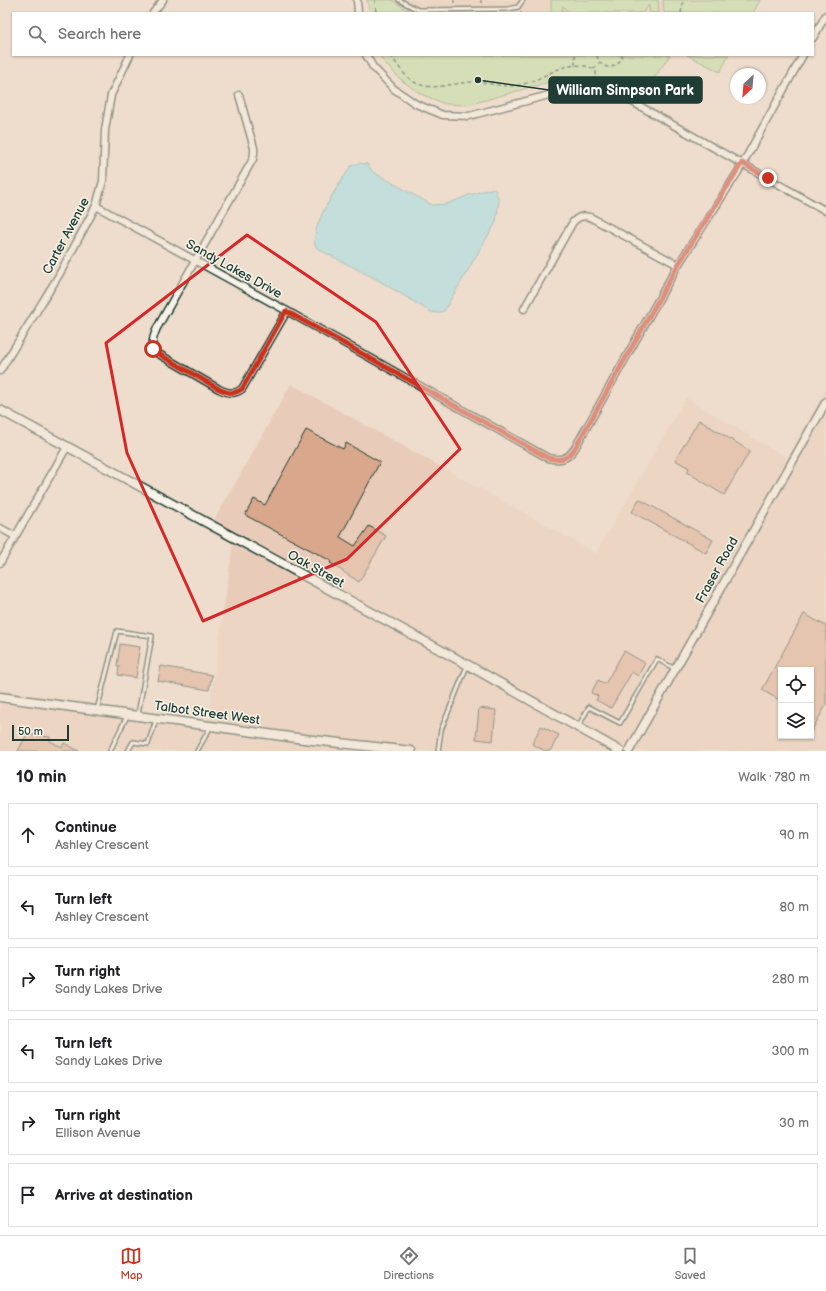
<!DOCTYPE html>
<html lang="en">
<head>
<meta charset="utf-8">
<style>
  body { margin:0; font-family:"Balsamiq Sans",sans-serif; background:#f6f6f6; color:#202124 }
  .controls { position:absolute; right:12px; bottom:12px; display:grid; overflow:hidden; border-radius:0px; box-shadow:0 1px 3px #0004 }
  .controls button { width:36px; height:36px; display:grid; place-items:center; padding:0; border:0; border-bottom:1px solid #e0e0e0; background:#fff; color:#202124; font:20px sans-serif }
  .compass { position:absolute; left:730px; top:68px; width:36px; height:36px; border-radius:50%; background:#fff; box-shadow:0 1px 3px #0004; rotate:206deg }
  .scale { position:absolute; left:12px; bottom:10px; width:57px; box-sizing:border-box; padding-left:4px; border:2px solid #1f3d34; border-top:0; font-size:11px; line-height:14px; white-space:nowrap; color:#1f3d34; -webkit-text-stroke:3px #f7f3e8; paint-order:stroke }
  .stop { position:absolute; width:12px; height:12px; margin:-9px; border:3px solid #c8321e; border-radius:50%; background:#fff }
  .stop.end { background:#c8321e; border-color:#fff; box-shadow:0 1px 4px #0008 }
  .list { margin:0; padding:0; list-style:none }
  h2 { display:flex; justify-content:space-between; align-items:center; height:52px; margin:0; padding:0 16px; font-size:17px }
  h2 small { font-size:13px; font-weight:400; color:#757577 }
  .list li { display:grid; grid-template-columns:26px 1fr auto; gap:12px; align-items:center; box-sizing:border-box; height:64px; margin:0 8px 8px; padding:0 8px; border:1px solid #e0e0e0; border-radius:0px }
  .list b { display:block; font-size:15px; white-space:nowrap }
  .list p { margin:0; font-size:13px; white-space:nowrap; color:#757577 }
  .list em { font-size:13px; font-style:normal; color:#757577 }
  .icon { flex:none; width:22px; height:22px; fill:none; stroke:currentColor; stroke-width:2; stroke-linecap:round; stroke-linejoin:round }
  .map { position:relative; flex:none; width:826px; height:751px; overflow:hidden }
  .search { position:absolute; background:#fff; box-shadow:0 1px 3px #0004; left:12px; right:12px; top:12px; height:44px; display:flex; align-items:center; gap:10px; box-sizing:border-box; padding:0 14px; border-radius:0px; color:#757577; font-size:15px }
  .sheet { height:484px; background:#fff }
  nav { display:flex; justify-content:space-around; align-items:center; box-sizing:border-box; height:56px; border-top:1px solid #e0e0e0; background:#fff; font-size:11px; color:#757577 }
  nav a { display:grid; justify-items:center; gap:2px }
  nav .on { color:#c8321e }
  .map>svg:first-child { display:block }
  .built { fill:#e8ccb9; fill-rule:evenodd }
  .green { fill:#b5e09d; stroke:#6a8e68 }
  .water { fill:#90e0ed; stroke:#639fa3 }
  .building { fill:#d9a88c; stroke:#1f3d34 }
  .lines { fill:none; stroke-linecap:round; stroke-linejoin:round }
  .service-casing { stroke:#1f3d34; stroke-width:6 }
  .minor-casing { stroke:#1f3d34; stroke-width:9 }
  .tertiary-casing { stroke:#1f3d34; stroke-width:10 }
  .secondary-casing { stroke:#1f3d34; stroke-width:11 }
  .path { stroke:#1f3d34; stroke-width:1.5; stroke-dasharray:4 3; stroke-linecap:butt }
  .service { stroke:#f7f3e8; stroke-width:3 }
  .minor { stroke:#f7f3e8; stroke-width:6 }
  .tertiary { stroke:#f7f3e8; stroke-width:7 }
  .secondary { stroke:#f7f3e8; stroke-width:8 }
  .route { stroke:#c8321e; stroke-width:5 }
  .marked { fill:none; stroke:#d62828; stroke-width:3; stroke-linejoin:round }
  .labels { text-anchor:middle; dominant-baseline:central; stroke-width:3; stroke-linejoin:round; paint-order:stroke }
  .street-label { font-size:13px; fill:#1f3d34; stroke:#f7f3e8 }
  .leader { fill:none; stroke:#1f3d34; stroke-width:1.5 }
  .callout-dot { fill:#1f3d34; stroke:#f7f3e8; stroke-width:1.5 }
  .callout { fill:#1f3d34; stroke:#1f3d34; stroke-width:1.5 }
  .callout-label { font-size:14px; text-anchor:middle; font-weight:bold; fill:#fff }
</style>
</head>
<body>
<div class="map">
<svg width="826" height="751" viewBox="0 0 826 751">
  <rect width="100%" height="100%" fill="#eedccc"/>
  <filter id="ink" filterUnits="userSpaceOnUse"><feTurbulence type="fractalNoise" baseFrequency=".025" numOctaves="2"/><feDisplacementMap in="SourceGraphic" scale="8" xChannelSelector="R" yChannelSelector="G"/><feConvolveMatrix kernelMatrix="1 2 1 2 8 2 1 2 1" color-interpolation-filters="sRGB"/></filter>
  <g filter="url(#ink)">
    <g class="built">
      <path d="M393,0H663L664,13H419L413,12L402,7Z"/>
      <path d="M291,384L596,553L686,398L787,458L826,389V751H0V690L208,720L233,544L208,531ZM781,670H811V736H781Z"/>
    </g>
    <g class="green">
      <path d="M367,0H393C401,7 409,12 419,13H370Z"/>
      <path d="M551,0H658L659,13H650L649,5L643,13H569L563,6L562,13H551Z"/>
      <path d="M663,0H760L753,13H664Z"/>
      <path d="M380,55H670L641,97L606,79L563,78L468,105L445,104L421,94L401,80L382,60Z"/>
      <path d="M687,55H729L720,72Z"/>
    </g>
    <path class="water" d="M359,163L367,164L373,172L432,205L447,204L469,195L494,188L499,200L496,222L444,311L437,313L431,312L378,280L322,251L315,246C311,223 339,185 351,166Z"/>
    <g class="building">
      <path d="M699,420L750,451L724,495L687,472L689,468L675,460Z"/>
      <path d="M306,430L343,449L346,443L380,462L340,537L355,546L369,526L386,536L359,582L330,563L331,561L245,515L254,499L265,505Z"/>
      <path d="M639,499L713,540L706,553L632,512Z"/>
      <path d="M804,614L826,626V705L811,732V670H781V701L762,690Z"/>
      <path d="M120,644L140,647L137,664H138L136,678L118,675L119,666H117Z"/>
      <path d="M624,651L645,663L638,676L632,672L611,708L596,700L598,696L591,693L598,680L605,684Z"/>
      <path d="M161,666L212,675L209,690L158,681Z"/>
      <path d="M479,708L496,710L493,741L476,739Z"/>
      <path d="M541,726L559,735L550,751H545L532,744Z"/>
      <path d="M27,734L50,737V741L62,747L64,743L79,751H18Z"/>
    </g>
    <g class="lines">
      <defs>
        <g id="service">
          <path d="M399,0L418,10L508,9L518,7L523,0"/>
          <path d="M97,710L117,631L152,636L138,714"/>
          <path d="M578,727L589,707L620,723L657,659L675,669"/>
          <path d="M110,751L127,716"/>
          <path d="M128,751L133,742L148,744L156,720"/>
          <path d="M197,751L210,728"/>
          <path d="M438,751L441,730L467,666"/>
        </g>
        <g id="minor">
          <path d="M357,0L358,13"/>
          <path d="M153,13L163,0"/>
          <path d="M813,38L826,15"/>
          <path d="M366,55L373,67L394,89L416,104L443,115L469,116L568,90H596L620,95L826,211"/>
          <path d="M239,95L254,148V153L253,159L157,328C153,337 150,345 157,353L219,389C228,393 234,395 242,389L287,311"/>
          <path d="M96,206L287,311L548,458C561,461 568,459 575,448L678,265L590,217C582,215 578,217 573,222L524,309"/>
          <path d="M678,265L738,172L803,55"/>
          <path d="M0,371L59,275L96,206L103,181L105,130L111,95L130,55"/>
          <path d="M0,528L15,536"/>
          <path d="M0,563L67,447"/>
        </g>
        <path id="tertiary" d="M629,751L826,402"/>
        <g id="secondary">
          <path d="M0,410L468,665L620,751"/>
          <path d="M0,697L304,739L411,751"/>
        </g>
      </defs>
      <use href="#service" class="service-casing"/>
      <use href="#minor" class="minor-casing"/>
      <use href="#tertiary" class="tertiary-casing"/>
      <use href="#secondary" class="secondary-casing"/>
      <g class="path">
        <path d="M375,0L376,13"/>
        <path d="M481,0V3"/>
        <path d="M454,3V0"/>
        <path d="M521,12V13"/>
        <path d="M681,13L683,0"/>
        <path d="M391,55C398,66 406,79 418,84C435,91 455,82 473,82C491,82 506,89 524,84C549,77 566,57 594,69L596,72V83"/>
        <path d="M597,55C599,71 619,71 622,55"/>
        <path d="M575,65V55"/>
        <path d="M594,69L599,63"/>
      </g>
      <use href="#service" class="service"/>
      <use href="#minor" class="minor"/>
      <use href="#tertiary" class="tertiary"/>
      <use href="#secondary" class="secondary"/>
    </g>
  </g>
  <g class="lines" filter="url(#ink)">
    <path class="route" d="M153,349L157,353L219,389C228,393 234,395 242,389L286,311L548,458C561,461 568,459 575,448L678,265L742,163L768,178"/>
  </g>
  <path d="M0 0H826V751H0ZM247,235L376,322L460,449L347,559L203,621L127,453L106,343Z" fill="#eedccc" fill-opacity=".55" fill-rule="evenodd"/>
  <path class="marked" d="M247,235L376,322L460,449L347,559L203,621L127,453L106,343Z"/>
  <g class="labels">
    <g class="street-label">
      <text transform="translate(66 236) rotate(-62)">Carter Avenue</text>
      <text transform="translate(234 269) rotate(29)">Sandy Lakes Drive</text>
      <text transform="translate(316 569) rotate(29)">Oak Street</text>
      <text transform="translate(717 570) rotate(-61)">Fraser Road</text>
      <text transform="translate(207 713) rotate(8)">Talbot Street West</text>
    </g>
  </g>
  <path class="leader" d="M478 80L549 90"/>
  <circle class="callout-dot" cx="478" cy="80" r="4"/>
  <rect class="callout" x="549" y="77" width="153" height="26" rx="4"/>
  <g class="callout-label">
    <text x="625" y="95">William Simpson Park</text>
  </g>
</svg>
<div class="controls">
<button><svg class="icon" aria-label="locate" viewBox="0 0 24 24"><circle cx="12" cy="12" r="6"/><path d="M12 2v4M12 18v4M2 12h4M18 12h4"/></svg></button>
<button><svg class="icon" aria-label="layers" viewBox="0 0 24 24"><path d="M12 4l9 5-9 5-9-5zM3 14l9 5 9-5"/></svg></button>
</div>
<svg class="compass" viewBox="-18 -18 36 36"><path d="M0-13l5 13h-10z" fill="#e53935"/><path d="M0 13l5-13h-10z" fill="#757577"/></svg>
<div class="scale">50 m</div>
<div class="stop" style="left:153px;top:349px"></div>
<div class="stop end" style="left:768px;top:178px"></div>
<div class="search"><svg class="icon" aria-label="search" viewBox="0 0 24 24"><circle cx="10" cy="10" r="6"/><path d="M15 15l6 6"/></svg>Search here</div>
</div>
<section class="sheet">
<h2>10 min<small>Walk · 780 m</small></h2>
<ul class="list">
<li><svg class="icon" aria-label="ahead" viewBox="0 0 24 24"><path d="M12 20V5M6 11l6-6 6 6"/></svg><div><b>Continue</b><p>Ashley Crescent</p></div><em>90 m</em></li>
<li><svg class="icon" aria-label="left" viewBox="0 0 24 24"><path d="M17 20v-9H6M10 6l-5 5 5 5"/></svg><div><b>Turn left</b><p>Ashley Crescent</p></div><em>80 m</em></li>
<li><svg class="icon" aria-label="right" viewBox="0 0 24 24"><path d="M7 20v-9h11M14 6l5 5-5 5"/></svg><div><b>Turn right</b><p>Sandy Lakes Drive</p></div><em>280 m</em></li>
<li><svg class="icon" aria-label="left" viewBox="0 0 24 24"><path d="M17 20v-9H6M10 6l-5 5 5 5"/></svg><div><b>Turn left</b><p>Sandy Lakes Drive</p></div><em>300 m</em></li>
<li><svg class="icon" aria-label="right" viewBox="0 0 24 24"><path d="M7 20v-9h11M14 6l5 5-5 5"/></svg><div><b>Turn right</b><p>Ellison Avenue</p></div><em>30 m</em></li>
<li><svg class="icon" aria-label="arrive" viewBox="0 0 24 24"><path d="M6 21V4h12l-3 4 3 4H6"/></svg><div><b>Arrive at destination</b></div></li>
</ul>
</section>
<nav>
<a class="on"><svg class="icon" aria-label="map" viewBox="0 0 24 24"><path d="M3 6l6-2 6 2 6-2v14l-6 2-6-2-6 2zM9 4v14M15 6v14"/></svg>Map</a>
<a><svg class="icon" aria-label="directions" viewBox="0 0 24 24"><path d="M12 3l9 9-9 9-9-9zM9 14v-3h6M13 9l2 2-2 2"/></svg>Directions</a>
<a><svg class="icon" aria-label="saved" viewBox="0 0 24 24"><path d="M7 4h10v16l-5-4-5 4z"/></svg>Saved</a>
</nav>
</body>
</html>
